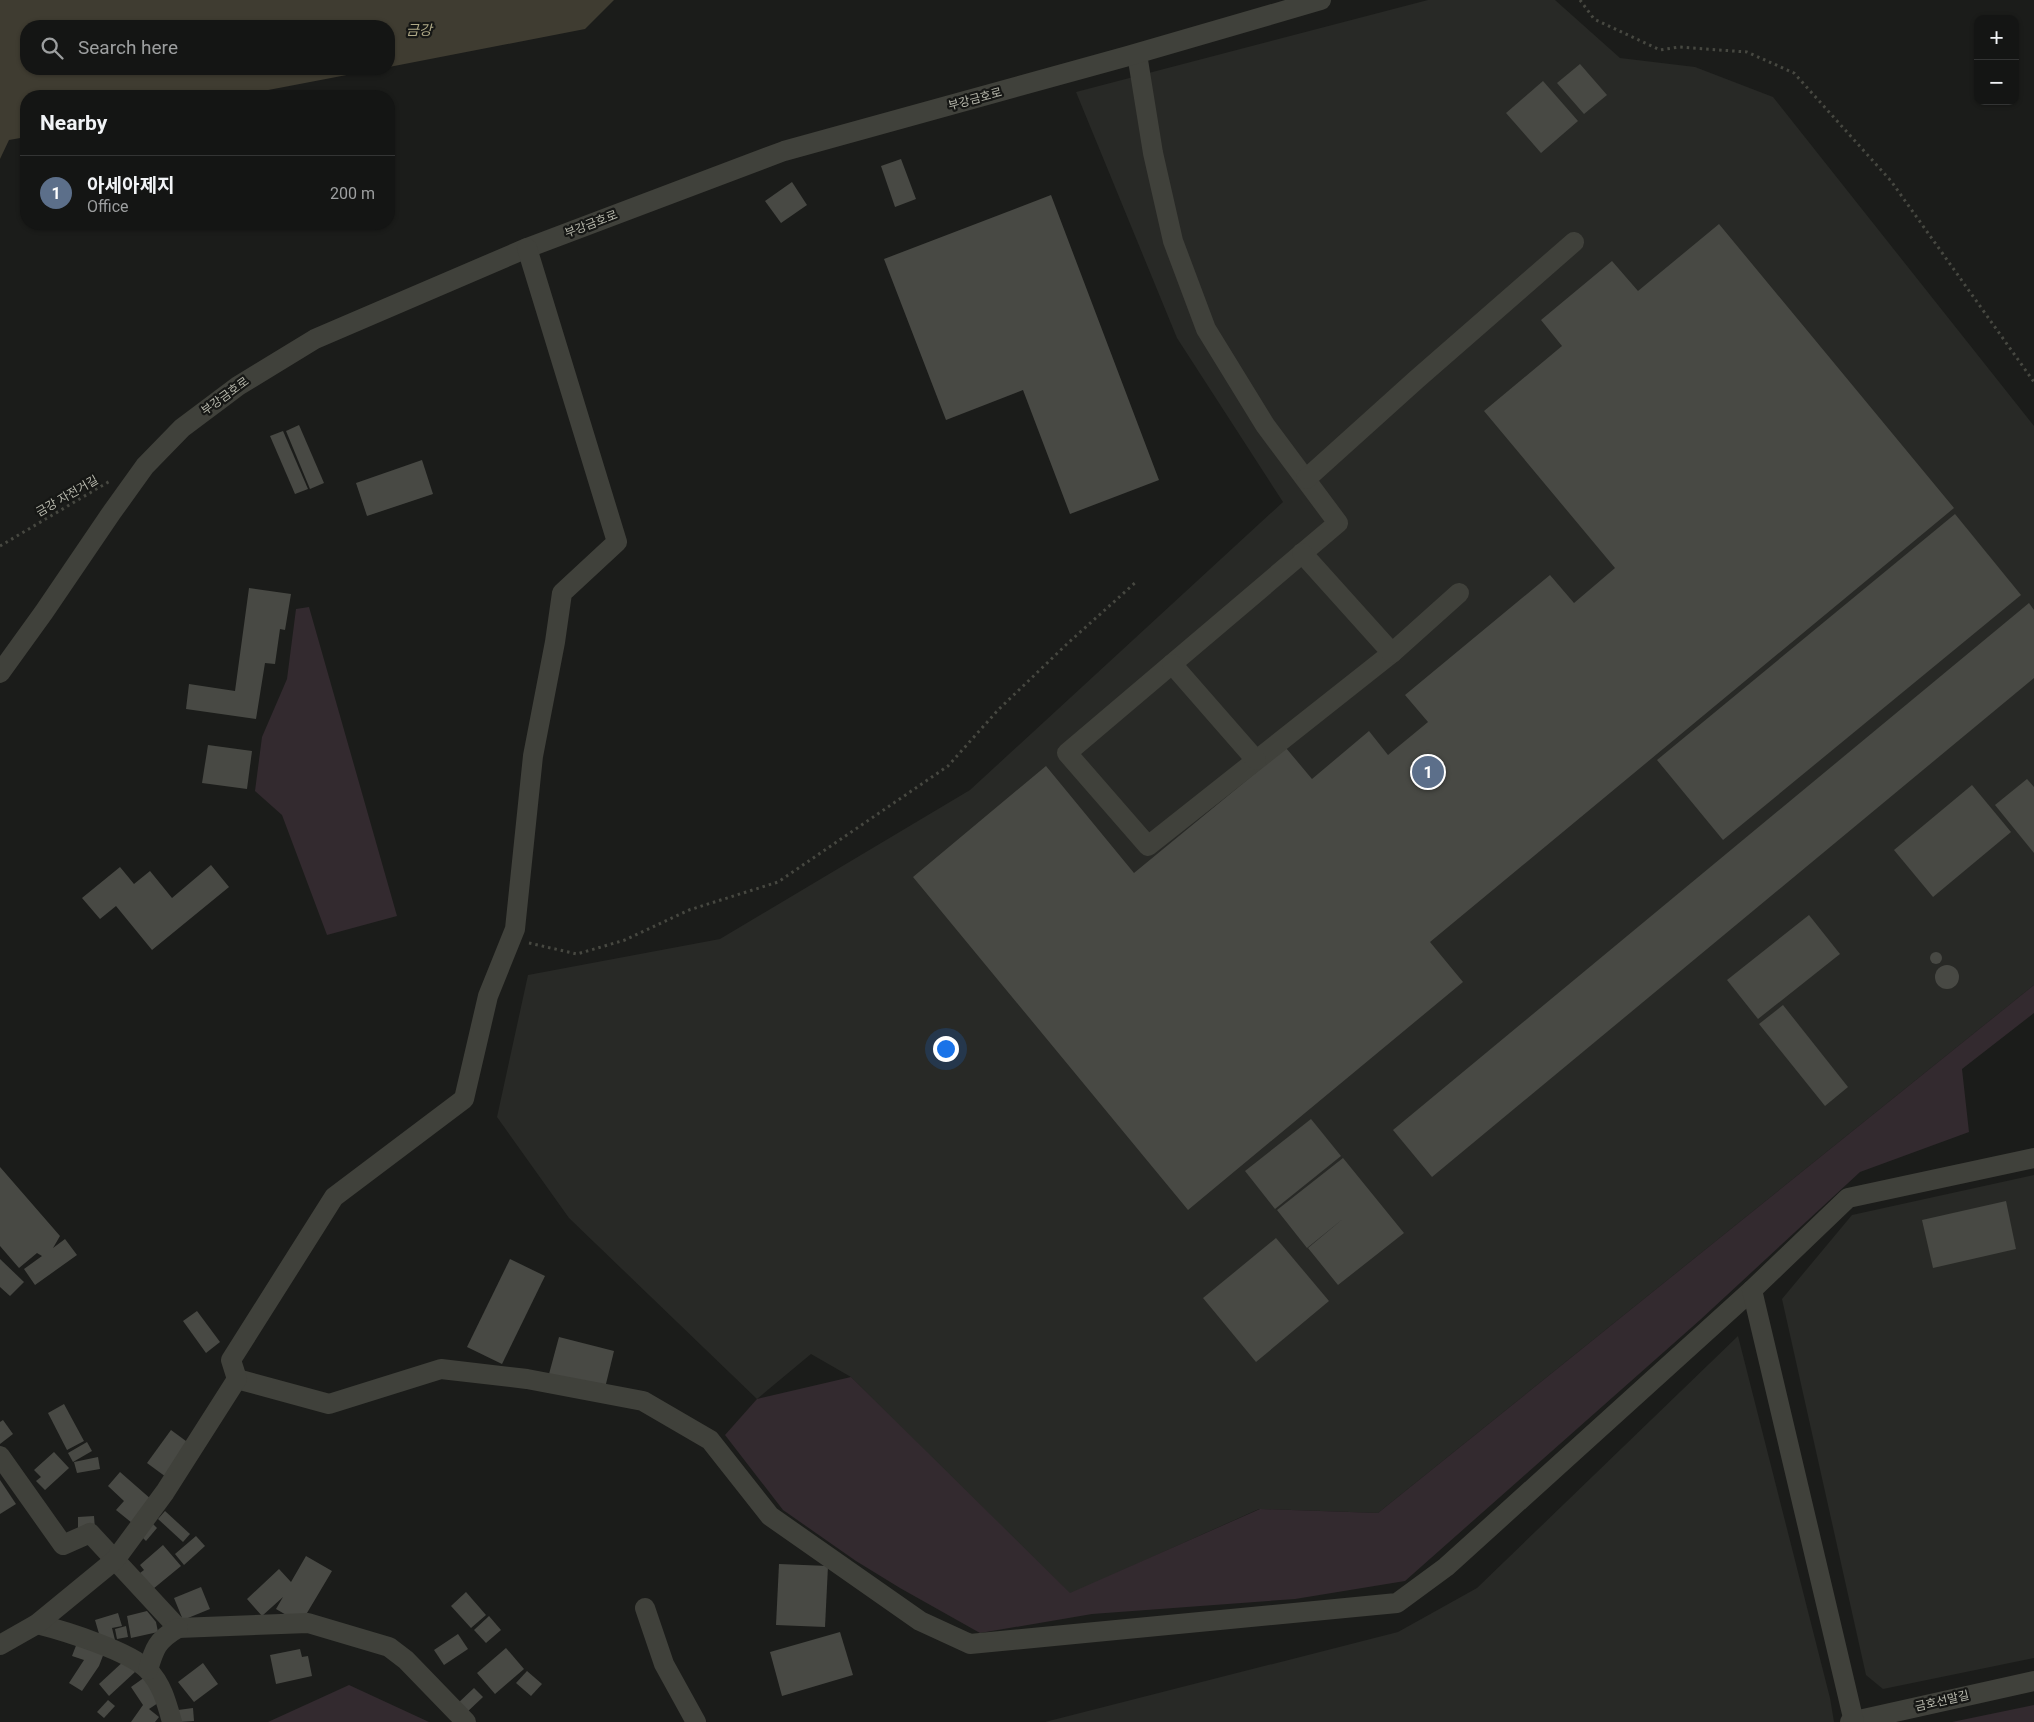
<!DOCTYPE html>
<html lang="en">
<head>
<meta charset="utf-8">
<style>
  body { margin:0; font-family:Roboto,"Noto Sans KR",sans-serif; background:#1d1e1d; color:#f1f3f6 }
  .controls { position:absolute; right:15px; top:15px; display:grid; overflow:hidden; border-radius:10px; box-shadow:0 1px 4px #0004 }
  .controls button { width:45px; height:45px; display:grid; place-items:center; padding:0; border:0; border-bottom:1px solid #333434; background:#141514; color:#f1f3f6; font:25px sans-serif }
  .you { position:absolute; left:945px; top:1048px; width:18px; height:18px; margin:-12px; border:4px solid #fff; border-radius:50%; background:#1a73e8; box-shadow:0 0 0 8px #1a73e833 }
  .badge { display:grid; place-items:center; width:32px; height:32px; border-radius:50%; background:#2563eb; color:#fff; font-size:16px; font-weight:700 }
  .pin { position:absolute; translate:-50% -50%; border:2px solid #fff; box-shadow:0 1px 5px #0006 }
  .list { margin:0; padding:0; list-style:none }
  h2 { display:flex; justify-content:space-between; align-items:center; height:65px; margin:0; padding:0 20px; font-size:21px }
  h2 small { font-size:16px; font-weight:400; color:#9d9fa0 }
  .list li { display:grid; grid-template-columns:32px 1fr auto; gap:15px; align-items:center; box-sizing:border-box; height:75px; padding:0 20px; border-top:1px solid #333434 }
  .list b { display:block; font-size:19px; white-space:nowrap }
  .list p { margin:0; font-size:16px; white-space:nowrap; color:#9d9fa0 }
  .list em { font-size:16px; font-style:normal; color:#9d9fa0 }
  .icon { flex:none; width:28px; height:28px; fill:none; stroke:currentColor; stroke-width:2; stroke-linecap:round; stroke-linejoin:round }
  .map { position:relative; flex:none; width:2034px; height:1722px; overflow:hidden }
  .search { position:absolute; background:#141514; box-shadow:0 1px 4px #0004; left:20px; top:20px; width:375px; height:55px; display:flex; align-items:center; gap:12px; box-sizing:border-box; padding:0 18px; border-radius:20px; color:#9d9fa0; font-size:19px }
  .panel { position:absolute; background:#141514; box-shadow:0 1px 4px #0004; left:20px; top:90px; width:375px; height:140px; border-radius:20px }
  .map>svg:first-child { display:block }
  .built { fill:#282926 }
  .green { fill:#332a2f }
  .water { fill:#3f3c31 }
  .building { fill:#484944 }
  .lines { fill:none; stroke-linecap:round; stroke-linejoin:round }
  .path { stroke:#474841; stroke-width:3; stroke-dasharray:2.5 4; stroke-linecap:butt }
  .minor { stroke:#40413b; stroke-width:20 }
  .labels { text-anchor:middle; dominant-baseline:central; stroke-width:4.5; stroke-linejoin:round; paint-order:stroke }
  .street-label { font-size:12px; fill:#b9baae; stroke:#161715 }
  .water-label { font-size:14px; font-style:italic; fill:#b1ab88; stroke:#161715 }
</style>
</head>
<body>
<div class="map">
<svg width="2034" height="1722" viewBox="0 0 2034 1722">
  <rect width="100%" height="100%" fill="#1b1c1a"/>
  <g class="built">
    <path d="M1428,0H1555L1620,58L1695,67L1773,97L2034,426V985L1378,1513L1259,1509L1070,1594L987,1514L851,1377L811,1354L757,1399L569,1218L497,1117L528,975L720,939L970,790L1283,502L1177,338L1076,92Z"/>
    <path d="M2034,1175V1658L1883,1689L1866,1675L1782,1299L1852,1215Z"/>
    <path d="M1738,1336L1830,1698L1834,1722H1045L1398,1632L1477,1588Z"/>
  </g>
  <g class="green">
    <path d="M309,607L397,916L327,935L282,815L255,791L262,737L287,679L296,609Z"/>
    <path d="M2034,985V1013L1962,1069L1969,1132L1860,1172L1700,1320L1405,1581L1295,1599L1092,1614L980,1633L900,1588L856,1561L783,1510L725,1435L757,1399L851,1377L1070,1593L1260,1509L1378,1513Z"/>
    <path d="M349,1685L429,1722H268Z"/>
    <path d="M2034,1705V1722H1952Z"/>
  </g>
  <path class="water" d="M0,0H614L585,29L389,67V26H26V69H378L237,96H26V137L9,140L0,159Z"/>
  <g class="building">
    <path d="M1580,64L1607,95L1584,114L1557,83Z"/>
    <path d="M1543,81L1578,121L1541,153L1506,113Z"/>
    <path d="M901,159L916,199L895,207L881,166Z"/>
    <path d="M792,182L807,205L781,223L765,201Z"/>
    <path d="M1051,195L1159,480L1070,514L1023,390L946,420L884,259Z"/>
    <path d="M1719,224L1954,508L1430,942L1463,982L1188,1210L913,877L1046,766L1134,873L1286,748L1312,779L1369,731L1388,755L1428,722L1405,695L1550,575L1574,603L1615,568L1484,411L1562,346L1541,320L1612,261L1638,291Z"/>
    <path d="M299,425L324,483L310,489L286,431Z"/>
    <path d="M283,431L308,489L295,494L270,436Z"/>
    <path d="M422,460L433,494L367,516L356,483Z"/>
    <path d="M1955,514L2021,595L1723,840L1657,760Z"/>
    <path d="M249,588L291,594L285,630L280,629L275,664L265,663L256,719L186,709L189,684L235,691Z"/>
    <path d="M2029,603L2034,610V678L1432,1177L1393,1130Z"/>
    <path d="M208,745L252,751L247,789L202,783Z"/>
    <path d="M2027,779L2034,787V853L1995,805Z"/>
    <path d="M1972,785L2011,832L1933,897L1894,850Z"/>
    <path d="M211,865L229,887L152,950L116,906L100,919L82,898L120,867L134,884L150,871L172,898Z"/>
    <path d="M1809,915L1840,954L1758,1019L1727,980Z"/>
    <circle cx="1936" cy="958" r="6"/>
    <circle cx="1947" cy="977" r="12"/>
    <path d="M1783,1005L1848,1087L1825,1106L1759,1024Z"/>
    <path d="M1311,1119L1341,1156L1275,1209L1245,1171Z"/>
    <path d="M1343,1158L1404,1233L1338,1285L1308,1248L1344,1218L1307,1248L1277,1210Z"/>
    <path d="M0,1167L60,1236L53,1248L65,1239L77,1255L35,1285L24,1269L42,1256L37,1253L19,1268L0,1246Z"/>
    <path d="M2006,1201L2016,1249L1933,1268L1922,1220Z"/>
    <path d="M1276,1238L1329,1301L1256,1362L1203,1298Z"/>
    <path d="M0,1259L24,1282L10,1296L0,1287Z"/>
    <path d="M510,1259L545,1276L502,1364L467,1347Z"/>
    <path d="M197,1311L220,1342L206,1353L183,1321Z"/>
    <path d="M559,1337L614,1351L605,1388L549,1374Z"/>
    <path d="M64,1404L84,1441L67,1450L48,1413Z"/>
    <path d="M3,1420L13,1434L0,1444V1422Z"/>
    <path d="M171,1430L190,1444L166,1477L147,1463Z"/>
    <path d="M87,1442L92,1451L73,1462L68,1453Z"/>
    <path d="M54,1452L69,1468L45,1490L36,1481L41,1477L34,1470Z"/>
    <path d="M98,1457L100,1469L77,1473L74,1462Z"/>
    <path d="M120,1472L152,1500L132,1523L116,1510L124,1501L108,1486Z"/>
    <path d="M0,1480L16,1504L0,1514Z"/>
    <path d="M165,1511L190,1534L183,1542L158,1519Z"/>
    <path d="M94,1516L95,1529L78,1530V1517Z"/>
    <path d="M150,1521L157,1528L146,1541L139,1534Z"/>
    <path d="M196,1536L205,1546L184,1565L175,1554Z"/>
    <path d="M163,1545L181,1566L153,1589L140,1573L144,1570L140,1565Z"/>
    <path d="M306,1556L332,1571L304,1618L288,1616L276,1609L283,1597L262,1616L247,1599L279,1569L291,1582Z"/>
    <path d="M779,1564L828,1566L825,1627L776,1625Z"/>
    <path d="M201,1587L210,1609L183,1620L174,1598Z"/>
    <path d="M466,1592L486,1615L471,1628L451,1606Z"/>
    <path d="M147,1611L156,1622L158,1632L131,1638L127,1616Z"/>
    <path d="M118,1613L122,1626L112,1628L115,1640L102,1644L95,1620Z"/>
    <path d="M489,1616L501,1630L486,1643L474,1630Z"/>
    <path d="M126,1626L128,1637L117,1639L115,1629Z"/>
    <path d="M840,1632L853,1675L782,1696L770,1652Z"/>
    <path d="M458,1634L468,1649L444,1665L434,1650Z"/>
    <path d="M77,1643L104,1653L99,1666L82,1691L69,1683L84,1660L72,1656Z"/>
    <path d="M506,1648L524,1669L495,1694L477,1673Z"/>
    <path d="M300,1649L302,1657L308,1656L312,1676L276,1684L270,1655Z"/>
    <path d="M125,1660L135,1672L109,1696L99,1684Z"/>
    <path d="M203,1663L218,1684L194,1702L178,1682Z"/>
    <path d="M527,1671L542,1684L531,1696L516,1683Z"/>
    <path d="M145,1677L161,1701L149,1709L159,1717L155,1722H131L143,1705L131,1687Z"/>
    <path d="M474,1688L483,1697L465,1714L456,1705Z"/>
    <path d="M108,1700L115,1706L104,1718L97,1712Z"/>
    <path d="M193,1708L194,1721L179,1722L178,1710Z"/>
  </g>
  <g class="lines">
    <g class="path">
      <path d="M1580,0L1594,19L1660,50L1679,47L1747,52L1794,73L1891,181L2034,382"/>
      <path d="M0,546L110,481"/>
      <path d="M529,943L577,954L625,940L689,910L778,882L948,766L998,710L1068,643L1136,582"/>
    </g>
    <g class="minor">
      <path d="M1137,54L1153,153L1173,241L1206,329L1265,425L1338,523L1067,753L1148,846L1392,653"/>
      <path d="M1306,479L1417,379L1574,242"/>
      <path d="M1302,553L1392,653L1459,593"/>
      <path d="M1172,664L1256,760"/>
      <path d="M0,673L44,612L112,512L145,466L182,428L238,386L315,339L527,248L784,151L1128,56L1321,0"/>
      <path d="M237,1379L329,1404L441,1369L527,1379L643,1401L710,1440L770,1516L920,1621L970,1644L1397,1603L1446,1567L1752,1290"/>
      <path d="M0,1456L63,1545L90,1533L178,1628L308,1623L389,1647L406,1660L466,1722"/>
      <path d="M645,1608L664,1664L696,1722"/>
      <path d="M37,1624C65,1631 129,1651 148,1670C162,1684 167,1704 172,1722"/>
      <path d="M0,1645L37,1624L115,1560L165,1492L237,1379L231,1360L334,1197L464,1099L488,996L515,929L533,756L555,642L562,593L617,542L527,248"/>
      <path d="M148,1670C154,1649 157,1640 178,1628"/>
      <path d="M1850,1722L2034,1681"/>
      <path d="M1854,1722L1752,1290L1848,1198L2034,1158"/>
    </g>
  </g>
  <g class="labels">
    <g class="street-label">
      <text transform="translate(975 99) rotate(-15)">부강금호로</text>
      <text transform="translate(591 224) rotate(-21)">부강금호로</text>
      <text transform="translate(225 396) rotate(-36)">부강금호로</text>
      <text transform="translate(67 496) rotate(-30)">금강 자전거길</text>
      <text transform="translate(1942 1701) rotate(-13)">금호선말길</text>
    </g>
    <g class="water-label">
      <text x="419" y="30">금강</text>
    </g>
  </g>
</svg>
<div class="controls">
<button>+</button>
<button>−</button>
</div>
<div class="you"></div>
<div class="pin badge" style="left:1428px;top:772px;background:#5c6f8a">1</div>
<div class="search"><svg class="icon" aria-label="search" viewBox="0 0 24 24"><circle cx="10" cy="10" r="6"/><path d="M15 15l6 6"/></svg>Search here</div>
<section class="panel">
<h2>Nearby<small></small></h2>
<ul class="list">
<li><span class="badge" style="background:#5c6f8a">1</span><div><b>아세아제지</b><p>Office</p></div><em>200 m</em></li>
</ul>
</section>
</div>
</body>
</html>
